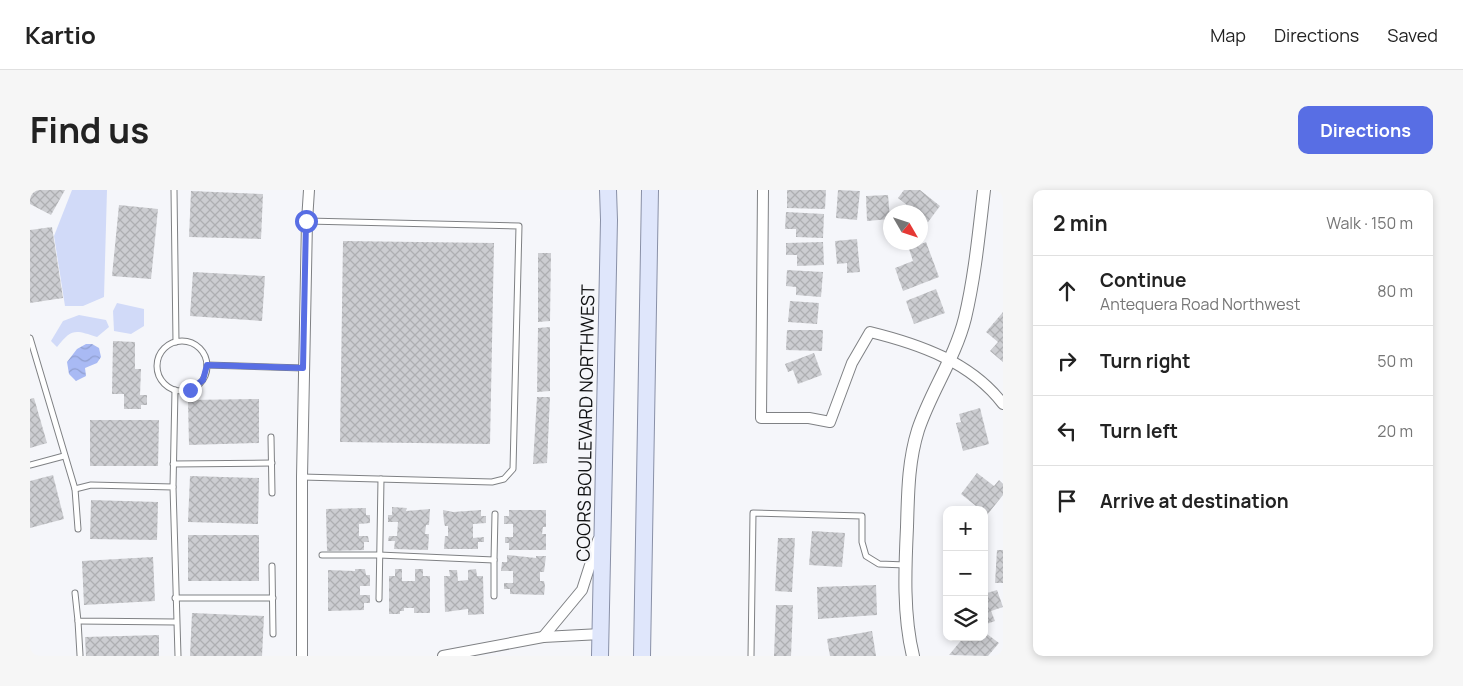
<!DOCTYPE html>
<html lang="en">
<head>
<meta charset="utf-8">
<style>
  body { margin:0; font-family:Manrope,sans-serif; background:#f6f6f6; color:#222 }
  .controls { position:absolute; right:15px; bottom:15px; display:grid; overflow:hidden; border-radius:10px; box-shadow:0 2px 8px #0003 }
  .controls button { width:45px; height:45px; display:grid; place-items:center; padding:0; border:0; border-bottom:1px solid #e0e0e0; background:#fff; color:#222; font:25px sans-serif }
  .compass { position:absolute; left:853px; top:15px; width:45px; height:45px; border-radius:50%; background:#fff; box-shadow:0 2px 8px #0003; rotate:129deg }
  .stop { position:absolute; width:15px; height:15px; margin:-11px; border:4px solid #586ee4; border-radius:50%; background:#fff }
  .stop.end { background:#586ee4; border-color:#fff; box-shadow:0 1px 5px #0008 }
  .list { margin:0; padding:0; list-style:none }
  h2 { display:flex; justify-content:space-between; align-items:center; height:65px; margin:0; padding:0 20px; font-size:21px }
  h2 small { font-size:16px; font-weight:400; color:#767676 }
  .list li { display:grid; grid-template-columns:32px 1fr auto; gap:15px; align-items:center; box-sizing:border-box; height:70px; padding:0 20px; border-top:1px solid #e0e0e0 }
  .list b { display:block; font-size:19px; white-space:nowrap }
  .list p { margin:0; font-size:16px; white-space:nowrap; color:#767676 }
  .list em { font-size:16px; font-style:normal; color:#767676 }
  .icon { flex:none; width:28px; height:28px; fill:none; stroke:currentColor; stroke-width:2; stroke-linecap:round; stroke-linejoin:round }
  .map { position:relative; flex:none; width:973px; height:466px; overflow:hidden; border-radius:10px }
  header { display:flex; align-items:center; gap:30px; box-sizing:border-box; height:70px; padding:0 25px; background:#fff; border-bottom:1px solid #e0e0e0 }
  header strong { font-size:24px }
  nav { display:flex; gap:28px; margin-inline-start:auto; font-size:18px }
  .intro { display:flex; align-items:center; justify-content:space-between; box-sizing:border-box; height:120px; padding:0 30px }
  h1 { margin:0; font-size:35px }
  .button { padding:12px 22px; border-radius:10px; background:#586ee4; color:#fff; font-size:18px; font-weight:700 }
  main { display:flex; gap:30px; padding:0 30px }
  aside { flex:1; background:#fff; border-radius:10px; box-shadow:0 2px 8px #0003 }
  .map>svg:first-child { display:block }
  .green { fill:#d1daf8 }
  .water { fill:url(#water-waves) }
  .building { fill:url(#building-cross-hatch) }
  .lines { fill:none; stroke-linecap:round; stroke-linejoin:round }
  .service-casing { stroke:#7f8184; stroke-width:7 }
  .minor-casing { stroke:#7f8184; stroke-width:12 }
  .tertiary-casing { stroke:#7f8184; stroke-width:14 }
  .primary-casing { stroke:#8990a7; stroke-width:18 }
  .service { stroke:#fff; stroke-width:5 }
  .minor { stroke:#fff; stroke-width:10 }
  .tertiary { stroke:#fff; stroke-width:12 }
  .primary { stroke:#dfe6fb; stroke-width:16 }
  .route { stroke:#586ee4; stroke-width:6 }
  .labels { text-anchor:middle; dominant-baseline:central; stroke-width:4.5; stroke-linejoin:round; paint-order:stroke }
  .street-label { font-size:18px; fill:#0f1011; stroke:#f5f6fa }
</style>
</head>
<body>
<header>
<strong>Kartio</strong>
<nav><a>Map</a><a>Directions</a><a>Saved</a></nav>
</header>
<div class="intro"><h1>Find us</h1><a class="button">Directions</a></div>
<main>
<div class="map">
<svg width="973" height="466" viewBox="0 0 973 466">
  <defs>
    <pattern id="water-waves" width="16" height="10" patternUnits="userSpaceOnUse" patternTransform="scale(1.25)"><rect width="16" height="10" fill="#a9baf4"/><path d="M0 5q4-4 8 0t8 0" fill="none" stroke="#909fd0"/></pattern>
    <pattern id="building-cross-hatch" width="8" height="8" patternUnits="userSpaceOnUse" patternTransform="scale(1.25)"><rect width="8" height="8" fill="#cccdd1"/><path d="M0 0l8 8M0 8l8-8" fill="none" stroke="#aeafb2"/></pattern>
  </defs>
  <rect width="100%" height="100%" fill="#f5f6fa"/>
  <g class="green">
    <path d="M42,0H77L74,107L53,116H35L24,46Z"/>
    <path d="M87,113L114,119V136L101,144L84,141L83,121Z"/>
    <path d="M49,125L76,130L79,137L67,147C45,140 42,138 27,157L21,151L33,131Z"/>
  </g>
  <path class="water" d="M56,154H62L69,158L71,167L67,173L55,178L56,186L46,191L39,184L37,172L47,159Z"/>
  <g class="building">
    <path d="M0,0H35L21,25L0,14Z"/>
    <path d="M757,0H796L795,19L757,18Z"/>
    <path d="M808,0L830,1L827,30L806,28Z"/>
    <path d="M874,0H890L910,16L898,32L891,26V22H886L868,8Z"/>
    <path d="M161,1L233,4L231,49L159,47Z"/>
    <path d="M858,5L860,29L837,31L836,6Z"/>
    <path d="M89,15L128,19L121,89L82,86Z"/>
    <path d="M756,22L794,24L793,48L766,47V39H755Z"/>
    <path d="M22,37L33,108L0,113V40Z"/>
    <path d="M827,49L830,82L817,83V73L807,74L805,51Z"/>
    <path d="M313,51L464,53L460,254L310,252Z"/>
    <path d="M793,52L794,75L767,76V65H756V53Z"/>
    <path d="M896,52L909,87L873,101L865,78L883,71L879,59Z"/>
    <path d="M508,63H521L520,131L508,132Z"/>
    <path d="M757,80L793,82L791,107L766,105V97L756,96Z"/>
    <path d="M163,82L235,86L232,131L160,126Z"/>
    <path d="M906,99L915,123L884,134L876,111Z"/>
    <path d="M760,111L789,113L787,134L758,132Z"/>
    <path d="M973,122V172L960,161L968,152L956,142Z"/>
    <path d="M520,137V201L507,202L508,138Z"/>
    <path d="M757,140H793L792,161L756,160Z"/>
    <path d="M83,151L105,152V179H111L110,205H117V215H111V219H94V204H82Z"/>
    <path d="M784,163L792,185L768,194L763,180L758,182L755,174Z"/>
    <path d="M507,207H520L517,273L503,274Z"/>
    <path d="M4,208L17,253L0,258V209Z"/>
    <path d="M229,209V253L159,255L158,210Z"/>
    <path d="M950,218L959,254L933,261L926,233L931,232L929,224Z"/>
    <path d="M60,230H129L128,276H60Z"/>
    <path d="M947,283L964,296L969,290L973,294V305L957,325L954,320H951L931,304Z"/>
    <path d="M23,285L34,329L0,338V291Z"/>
    <path d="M160,286L229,288L228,334L158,332Z"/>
    <path d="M61,310L128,312L127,350L60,349Z"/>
    <path d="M362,317L377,318L376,321L400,319L399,335H396L395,344H399L398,360L364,359L365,351H358L359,346H367L368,332H358V325H362Z"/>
    <path d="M336,318V325H340V333L329,334V346H338L339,352H334V360L297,361L296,319Z"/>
    <path d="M413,320L423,322L451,320V326H456V333L443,334V348L454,347V352H448V359H414L415,346H418V336H415L414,332Z"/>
    <path d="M479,320H516V337H513L512,344H516V360H479V353H475V347H483V334H474V326H479Z"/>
    <path d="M782,341L815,343L812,377L779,375Z"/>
    <rect x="158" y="345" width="71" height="46"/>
    <path d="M748,348H765L762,402L745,401Z"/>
    <path d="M967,360H973V393H965Z"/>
    <path d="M477,365L506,368V366H516L514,382H510V391H514L515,396L514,405L480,404V399H474V393H483V381H471L472,372H477Z"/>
    <path d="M123,367L125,411L54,415L52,371Z"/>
    <path d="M325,379H335L336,385H340V396H330V405H340V413H334V420L298,421V380L325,381Z"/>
    <path d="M365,379H372V391H385V379H393V386H400V423H384V418H374V421H370V424H359V386H365Z"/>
    <path d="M446,379L447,386H453L454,424L438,425V419L415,422L414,386H420L419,380H427L428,391L438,390V380Z"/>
    <path d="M846,395L847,425L788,429L787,397Z"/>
    <path d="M967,400L973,417L961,421L965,431L954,435V404Z"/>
    <path d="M746,415H763L761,466H744Z"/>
    <path d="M162,423L234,426L232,466H160Z"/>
    <path d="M842,441L846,466H800L797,449Z"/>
    <path d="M957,444L969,453L958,466L919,465L934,447H946L951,451Z"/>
    <path d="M129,445V466H56L55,447Z"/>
  </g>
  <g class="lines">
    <defs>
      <g id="service">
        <path d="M144,0L146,152"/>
        <path d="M0,148L45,299L61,295L143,297L148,466"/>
        <circle cx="152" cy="176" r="25"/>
        <path d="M177,175L273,178"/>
        <path d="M241,247L242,303"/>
        <path d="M143,274L242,273"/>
        <path d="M0,275L34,266"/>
        <path d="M272,287L462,292L474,289L483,279L489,36L277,31"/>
        <path d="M143,297L145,200"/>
        <path d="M45,299L48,339"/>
        <path d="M292,365H349L464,370L465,324"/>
        <path d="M464,370V406"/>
        <path d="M242,376L243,444"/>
        <path d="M45,403L48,431L145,432"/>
        <path d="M145,408H243"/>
        <path d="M349,409L351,289"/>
        <path d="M48,431L50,465"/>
        <path d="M721,466L723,323L832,326V352L836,366L849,374L876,375"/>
      </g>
      <g id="minor">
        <path d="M733,0L731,228H779L800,232L822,173L840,142C889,154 941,172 973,214"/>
        <path d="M513,447L552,400L568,350"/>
        <path d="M272,466V287L277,31L279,0"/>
        <path d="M413,466L513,447L571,444"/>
      </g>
      <path id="tertiary" d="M883,466C873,425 875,379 877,337C878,304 878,272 888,240C901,201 925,168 935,128C945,86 949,42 954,0"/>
      <g id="primary">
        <path d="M570,466L579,30L578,0"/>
        <path d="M612,466L620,0"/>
      </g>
    </defs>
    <use href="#service" class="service-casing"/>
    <use href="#minor" class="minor-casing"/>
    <use href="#tertiary" class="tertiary-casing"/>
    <use href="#primary" class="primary-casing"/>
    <use href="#service" class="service"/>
    <use href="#minor" class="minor"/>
    <use href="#tertiary" class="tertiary"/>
    <use href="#primary" class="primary"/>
  </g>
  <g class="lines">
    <path class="route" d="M160,200L173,190L177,175L273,178L276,31"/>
  </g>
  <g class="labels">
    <g class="street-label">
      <text transform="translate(555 233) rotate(-89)">COORS BOULEVARD NORTHWEST</text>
    </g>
  </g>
</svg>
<div class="controls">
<button>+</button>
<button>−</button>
<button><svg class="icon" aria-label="layers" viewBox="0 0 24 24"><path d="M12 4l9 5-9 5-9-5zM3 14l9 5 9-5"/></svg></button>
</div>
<svg class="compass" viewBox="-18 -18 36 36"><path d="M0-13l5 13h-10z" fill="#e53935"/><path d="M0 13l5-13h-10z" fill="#767676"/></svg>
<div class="stop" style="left:276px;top:31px"></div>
<div class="stop end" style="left:160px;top:200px"></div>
</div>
<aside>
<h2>2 min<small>Walk · 150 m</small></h2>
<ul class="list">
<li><svg class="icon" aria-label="ahead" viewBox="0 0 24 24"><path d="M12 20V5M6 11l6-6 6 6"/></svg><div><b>Continue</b><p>Antequera Road Northwest</p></div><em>80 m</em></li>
<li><svg class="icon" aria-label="right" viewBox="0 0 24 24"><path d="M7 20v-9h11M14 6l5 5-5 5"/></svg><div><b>Turn right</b></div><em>50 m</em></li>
<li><svg class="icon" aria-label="left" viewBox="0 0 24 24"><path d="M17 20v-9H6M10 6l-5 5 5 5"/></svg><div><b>Turn left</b></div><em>20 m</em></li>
<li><svg class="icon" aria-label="arrive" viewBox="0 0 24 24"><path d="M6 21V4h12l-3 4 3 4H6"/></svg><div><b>Arrive at destination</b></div></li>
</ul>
</aside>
</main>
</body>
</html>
